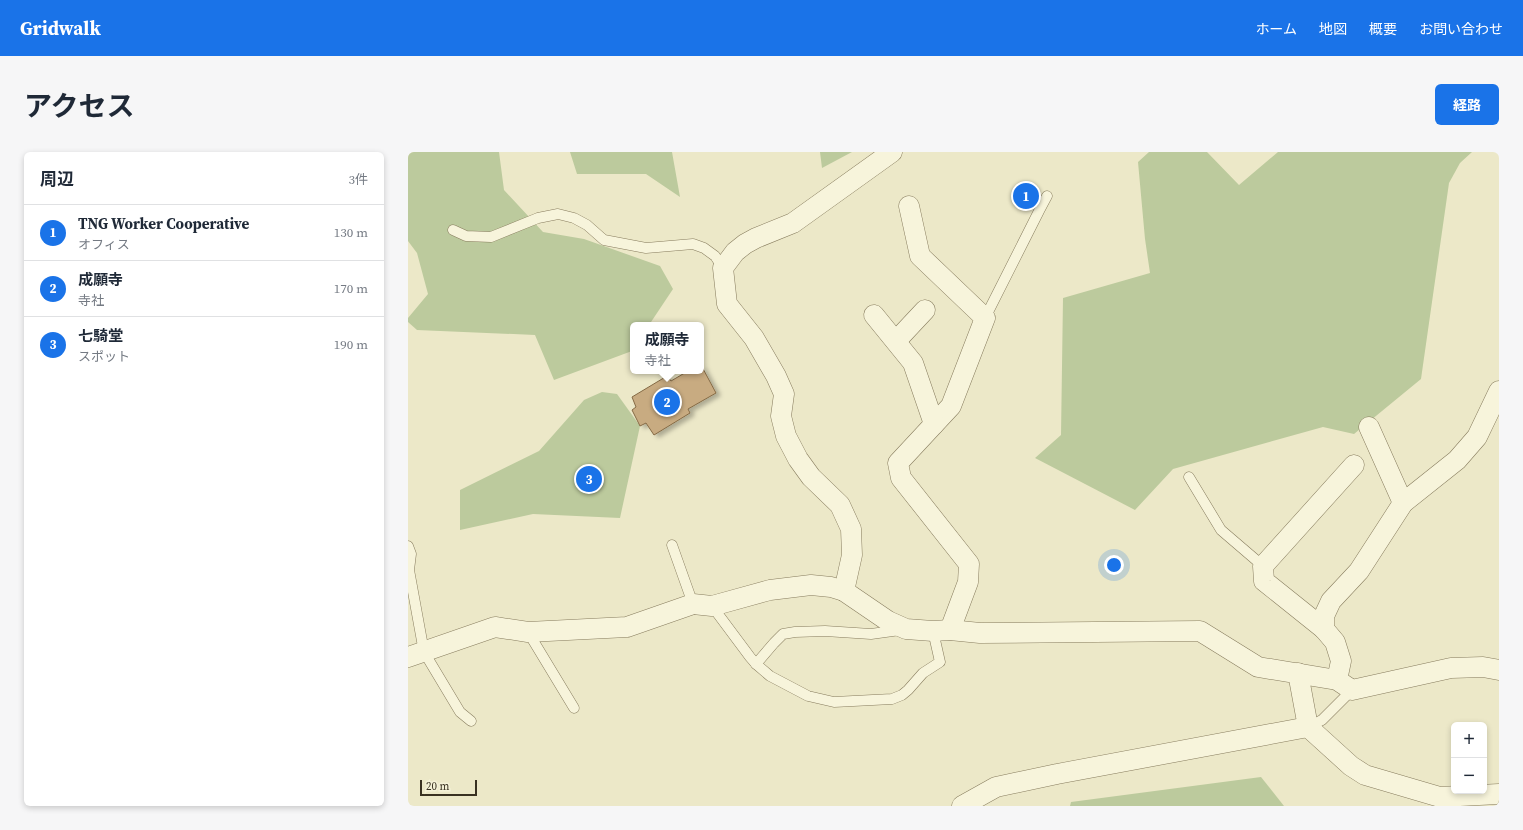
<!DOCTYPE html>
<html lang="ja">
<head>
<meta charset="utf-8">
<style>
  body { margin:0; font-family:"Source Serif 4","Noto Sans JP",serif; background:#f6f6f7; color:#1f2937 }
  .controls { position:absolute; right:12px; bottom:12px; display:grid; overflow:hidden; border-radius:6px; box-shadow:0 2px 6px #0003 }
  .controls button { width:36px; height:36px; display:grid; place-items:center; padding:0; border:0; border-bottom:1px solid #e0e1e3; background:#fff; color:#1f2937; font:20px sans-serif }
  .scale { position:absolute; left:12px; bottom:10px; width:57px; box-sizing:border-box; padding-left:4px; border:2px solid #393121; border-top:0; font-size:11px; line-height:14px; white-space:nowrap; color:#393121; -webkit-text-stroke:3px #f4f1d7; paint-order:stroke }
  .you { position:absolute; left:706px; top:413px; width:14px; height:14px; margin:-10px; border:3px solid #fff; border-radius:50%; background:#1a73e8; box-shadow:0 0 0 6px #1a73e833 }
  .badge { display:grid; place-items:center; width:26px; height:26px; border-radius:50%; background:#1a73e8; color:#fff; font-size:13px; font-weight:700 }
  .pin { position:absolute; translate:-50% -50%; border:2px solid #fff; box-shadow:0 1px 4px #0006 }
  .popup { position:absolute; left:222px; top:170px; width:74px; height:52px; box-sizing:border-box; display:grid; place-content:center; border-radius:6px; background:#fff; filter:drop-shadow(0 1px 3px #0005); font-size:13px; white-space:nowrap; color:#747a83 }
  .popup b { font-size:15px; color:#1f2937 }
  .popup::after { content:''; position:absolute; left:50%; top:100%; margin-left:-8px; border:8px solid transparent; border-top-color:#fff }
  .list { margin:0; padding:0; list-style:none }
  h2 { display:flex; justify-content:space-between; align-items:center; height:52px; margin:0; padding:0 16px; font-size:17px }
  h2 small { font-size:13px; font-weight:400; color:#747a83 }
  .list li { display:grid; grid-template-columns:26px 1fr auto; gap:12px; align-items:center; box-sizing:border-box; height:56px; padding:0 16px; border-top:1px solid #e0e1e3 }
  .list b { display:block; font-size:15px; white-space:nowrap }
  .list p { margin:0; font-size:13px; white-space:nowrap; color:#747a83 }
  .list em { font-size:13px; font-style:normal; color:#747a83 }
  .map { position:relative; flex:none; width:1091px; height:654px; overflow:hidden; border-radius:6px }
  header { display:flex; align-items:center; gap:24px; box-sizing:border-box; height:56px; padding:0 20px; background:#1a73e8; color:#fff }
  header strong { font-size:19px }
  nav { display:flex; gap:22px; margin-inline-start:auto; font-size:14px }
  .intro { display:flex; align-items:center; justify-content:space-between; box-sizing:border-box; height:96px; padding:0 24px }
  h1 { margin:0; font-size:28px }
  .button { padding:10px 18px; border-radius:6px; background:#1a73e8; color:#fff; font-size:14px; font-weight:700 }
  main { display:flex; gap:24px; padding:0 24px }
  aside { flex:1; background:#fff; border-radius:6px; box-shadow:0 2px 6px #0003 }
  .map>svg:first-child { display:block }
  .green { fill:#bcca9d }
  .building { fill:#c8ab81; stroke:#856a45; filter:url(#shadow) }
  .lines { fill:none; stroke-linecap:round; stroke-linejoin:round }
  .service-casing { stroke:#877c5e; stroke-width:11 }
  .minor-casing { stroke:#877c5e; stroke-width:21 }
  .service { stroke:#f7f4db; stroke-width:10 }
  .minor { stroke:#f7f4db; stroke-width:20 }
</style>
</head>
<body>
<header>
<strong>Gridwalk</strong>
<nav><a>ホーム</a><a>地図</a><a>概要</a><a>お問い合わせ</a></nav>
</header>
<div class="intro"><h1>アクセス</h1><a class="button">経路</a></div>
<main>
<aside>
<h2>周辺<small>3件</small></h2>
<ul class="list">
<li><span class="badge">1</span><div><b>TNG Worker Cooperative</b><p>オフィス</p></div><em>130 m</em></li>
<li><span class="badge">2</span><div><b>成願寺</b><p>寺社</p></div><em>170 m</em></li>
<li><span class="badge">3</span><div><b>七騎堂</b><p>スポット</p></div><em>190 m</em></li>
</ul>
</aside>
<div class="map">
<svg width="1091" height="654" viewBox="0 0 1091 654">
  <defs>
    <filter id="shadow"><feDropShadow dx="4.5" dy="2.5" stdDeviation="2" flood-color="#0004"/></filter>
  </defs>
  <rect width="100%" height="100%" fill="#ece8c8"/>
  <g class="green">
    <path d="M0,0H91L96,38L135,80L176,87L252,114L265,137L241,173H225L224,199L146,228L127,183L9,178L0,170V166L20,142L9,101L0,89Z"/>
    <path d="M162,0H264L272,45L238,22H169Z"/>
    <path d="M412,0H444L414,16Z"/>
    <path d="M741,0H799L831,33L870,0H1064L1052,11L1041,31L1013,227L946,282L915,275L765,317L727,358L627,306L653,283L655,146L742,121L737,87L730,10Z"/>
    <path d="M194,240L209,242L232,274L212,366L125,362L52,378V338L131,299L176,248Z"/>
    <path d="M853,625L876,654H662L663,650Z"/>
  </g>
  <g class="building">
    <path d="M293,213L308,241L280,257L282,261L246,283L238,271L232,274L224,258L228,255L224,245L259,224L263,229L280,219H293Z"/>
    <path d="M182,317L190,323L189,333L178,338L171,331L172,322Z"/>
  </g>
  <g class="lines">
    <defs>
      <g id="service">
        <path d="M45,78L58,84L83,85L130,66L150,62L166,66L179,73L196,88L238,96L285,92L296,96L307,104L315,116"/>
        <path d="M577,166L631,59L639,44"/>
        <path d="M781,325L813,378L855,414"/>
        <path d="M264,393L285,452"/>
        <path d="M0,394L3,402L1,418L16,500L52,560L63,569"/>
        <path d="M304,454L342,505L348,512L362,524L400,544L426,550L484,547L494,543L500,538L515,521L532,510L525,479"/>
        <path d="M120,480L166,556"/>
        <path d="M348,512L366,491L375,482L387,480L417,479L463,482L492,478"/>
        <path d="M900,575L914,568L944,538"/>
      </g>
      <g id="minor">
        <path d="M501,54L512,104L577,166L543,254L490,311L493,326L561,412L560,430L542,478"/>
        <path d="M466,163L505,211L526,272"/>
        <path d="M488,189L517,158"/>
        <path d="M961,275L995,351"/>
        <path d="M436,439L444,403L443,377L432,353L403,325L390,307L378,284L373,264L376,242L368,224L346,186L319,152L315,116L327,100L337,92L348,86L385,71L484,0"/>
        <path d="M916,477L856,429L855,414L946,313"/>
        <path d="M0,505L87,475L120,480L219,475L285,452L304,454L362,438L403,433L423,435L436,439L480,469L498,477L525,479L542,478L572,481L792,479L850,515L929,528L944,538L1043,516L1075,515L1091,518"/>
        <path d="M890,521L900,575L943,614L957,623L1032,645L1091,642"/>
        <path d="M929,528L933,509L927,490L916,477V464L923,449L951,419L995,351L1049,308L1069,285L1091,239"/>
        <path d="M554,654L588,635L649,622L900,575"/>
      </g>
    </defs>
    <use href="#service" class="service-casing"/>
    <use href="#minor" class="minor-casing"/>
    <use href="#service" class="service"/>
    <use href="#minor" class="minor"/>
  </g>
</svg>
<div class="controls">
<button>+</button>
<button>−</button>
</div>
<div class="scale">20 m</div>
<div class="you"></div>
<div class="pin badge" style="left:618px;top:44px">1</div>
<div class="pin badge" style="left:259px;top:250px">2</div>
<div class="popup"><b>成願寺</b>寺社</div>
<div class="pin badge" style="left:181px;top:327px">3</div>
</div>
</main>
</body>
</html>
